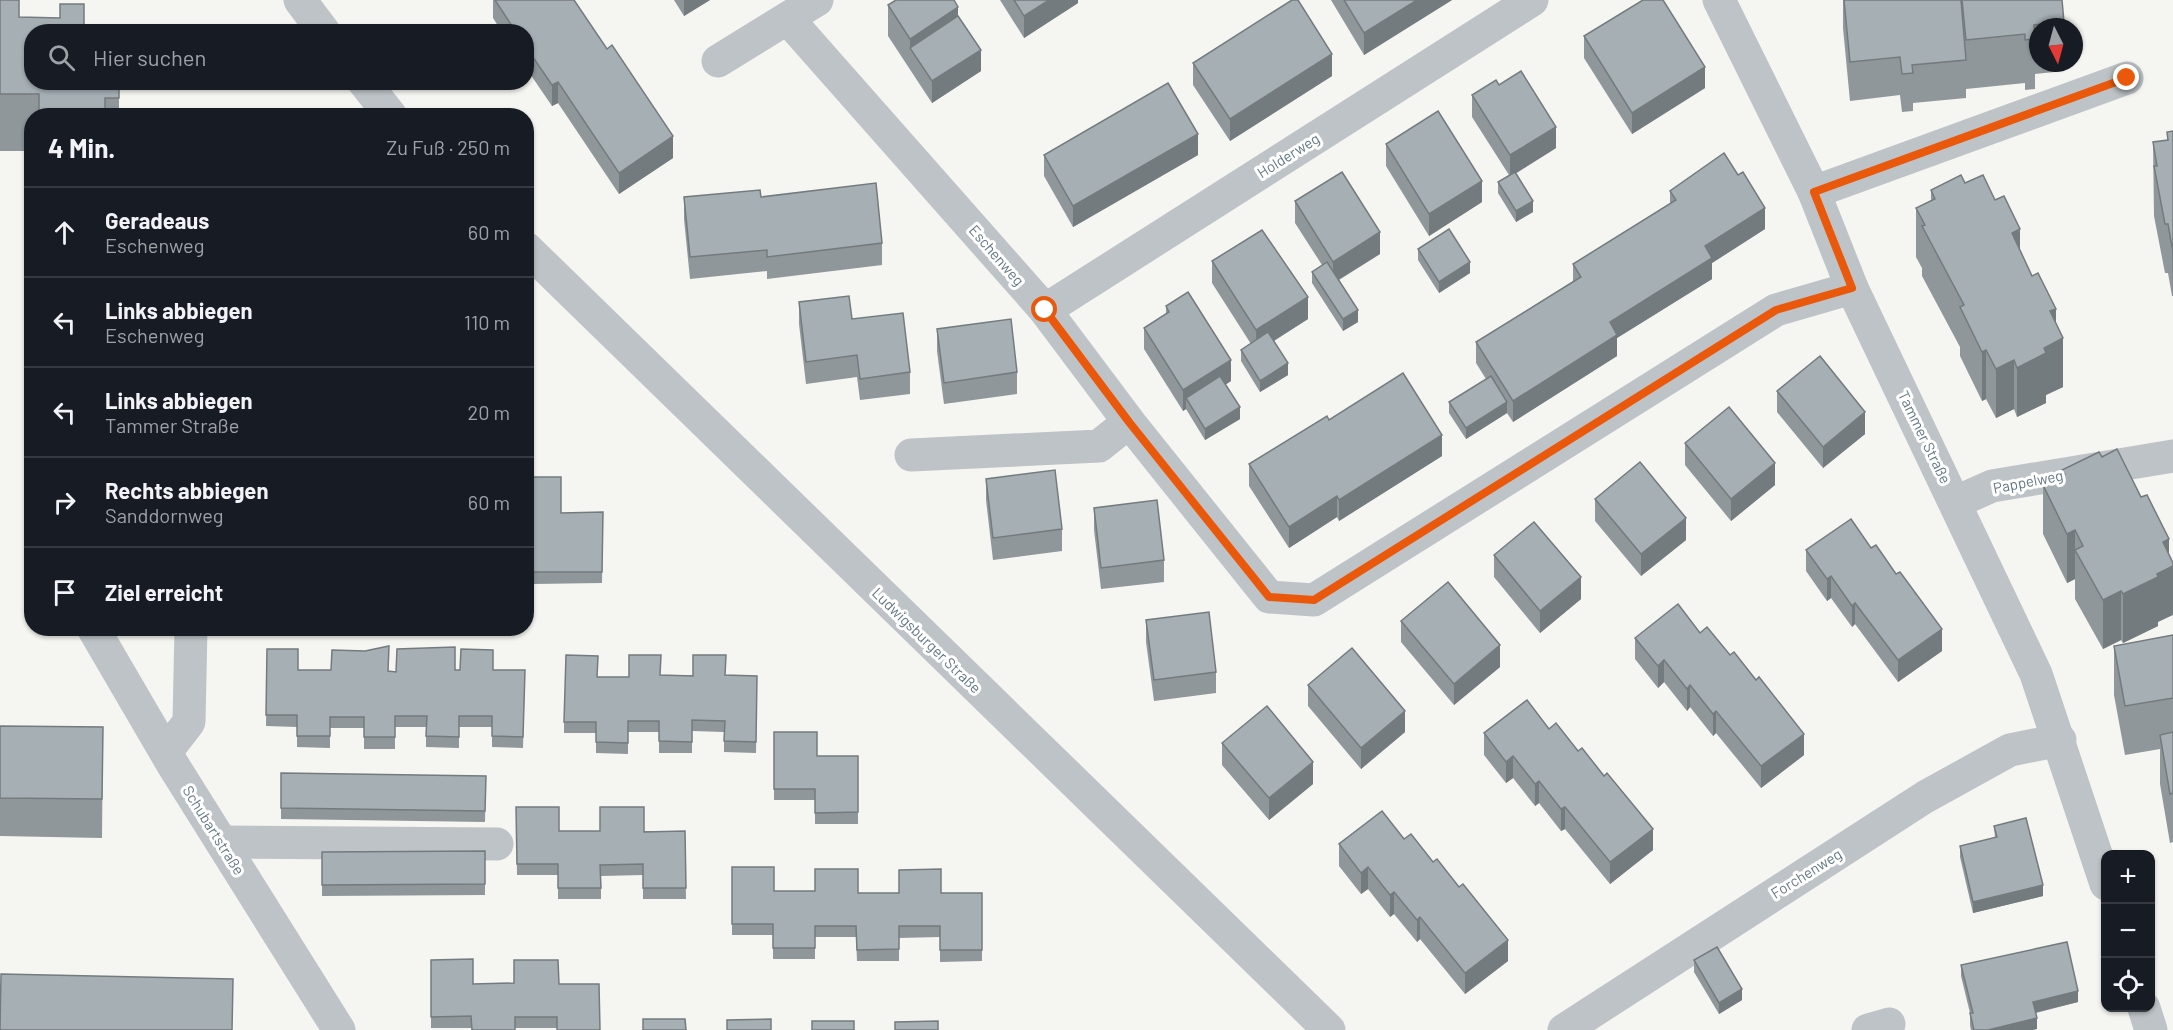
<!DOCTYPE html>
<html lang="de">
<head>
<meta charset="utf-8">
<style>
  body { margin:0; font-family:Barlow,sans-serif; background:#242831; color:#f1f3f6 }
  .controls { position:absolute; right:18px; bottom:18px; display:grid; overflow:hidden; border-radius:12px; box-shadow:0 2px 4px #0004 }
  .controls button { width:54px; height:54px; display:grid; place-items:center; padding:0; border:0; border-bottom:2px solid #363941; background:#171b24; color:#f1f3f6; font:30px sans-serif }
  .compass { position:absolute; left:2029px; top:18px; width:54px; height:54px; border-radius:50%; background:#171b24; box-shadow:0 2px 4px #0004; rotate:174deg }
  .stop { position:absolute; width:18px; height:18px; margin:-14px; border:4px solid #ea580c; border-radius:50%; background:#fff }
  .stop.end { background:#ea580c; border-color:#fff; box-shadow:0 2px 6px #0008 }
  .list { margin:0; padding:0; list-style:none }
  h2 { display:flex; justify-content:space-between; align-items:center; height:78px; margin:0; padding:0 24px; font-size:26px }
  h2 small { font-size:20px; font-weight:400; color:#9ea1a6 }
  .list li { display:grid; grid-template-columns:39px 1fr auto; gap:18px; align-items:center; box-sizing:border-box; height:90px; padding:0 24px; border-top:2px solid #363941 }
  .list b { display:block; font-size:22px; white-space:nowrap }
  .list p { margin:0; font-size:20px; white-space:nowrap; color:#9ea1a6 }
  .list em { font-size:20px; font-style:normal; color:#9ea1a6 }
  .icon { flex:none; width:33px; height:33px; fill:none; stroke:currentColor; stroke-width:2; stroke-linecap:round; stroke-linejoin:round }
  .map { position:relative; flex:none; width:2173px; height:1030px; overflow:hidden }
  .search { position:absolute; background:#171b24; box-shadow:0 2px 4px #0004; left:24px; top:24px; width:510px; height:66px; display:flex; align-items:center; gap:15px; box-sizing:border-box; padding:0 21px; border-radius:24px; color:#9ea1a6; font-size:22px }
  .panel { position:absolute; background:#171b24; box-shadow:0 2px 4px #0004; left:24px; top:108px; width:510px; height:528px; border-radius:24px }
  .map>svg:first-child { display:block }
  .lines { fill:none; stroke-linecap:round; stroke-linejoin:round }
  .minor { stroke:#bdc3c6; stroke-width:33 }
  .wall { fill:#8f979b }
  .shaded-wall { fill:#747b7e }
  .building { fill:#a6b0b4; stroke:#747b7e; stroke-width:1.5 }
  .route { stroke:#ea580c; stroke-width:8 }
  .labels { text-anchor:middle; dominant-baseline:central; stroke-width:6; stroke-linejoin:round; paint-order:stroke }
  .street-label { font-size:15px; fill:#637883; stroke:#fff }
</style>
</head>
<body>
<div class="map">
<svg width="2173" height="1030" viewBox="0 0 2173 1030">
  <rect width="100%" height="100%" fill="#f5f5f1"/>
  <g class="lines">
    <g class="minor">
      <path d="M300,0L324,32"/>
      <path d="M1719,0L1814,192L1852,288L2036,674L2106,884"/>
      <path d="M788,19L1045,310L1129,422L1269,597L1314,600L1776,310L1852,288"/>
      <path d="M718,61L817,0"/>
      <path d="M364,82L391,116"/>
      <path d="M1814,192L2127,78"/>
      <path d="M526,248L1329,1030"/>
      <path d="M1045,310L1532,0"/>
      <path d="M911,455L1099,446L1129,422"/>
      <path d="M1956,502L1992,486L2173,456"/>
      <path d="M93,628L173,765L339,1030"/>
      <path d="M166,752L189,722L191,628"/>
      <path d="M222,842L497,844"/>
      <path d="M2144,1008L2151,1030"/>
      <path d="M1564,1030L1925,797L2010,750L2060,740"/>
      <path d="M1868,1030L1889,1024"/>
    </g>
  </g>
  <g class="wall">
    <path d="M0,0L19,17L60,18L84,4L32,82H119V116H32V151H0Z"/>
    <path d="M493,0H574L673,158L619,194L558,103L552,106L526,68V32H502L493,18Z"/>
    <path d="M674,0H710L684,16Z"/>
    <path d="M1000,0H1078V3L1024,38Z"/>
    <path d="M1331,0H1452L1364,55Z"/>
    <path d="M1843,0H2062L2064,27H2038V63H2064V71L2035,74V89L2025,90V83L1966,89V98L1913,103V111L1902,112L1900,95L1850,101L1843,28Z"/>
    <path d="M888,5L958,16L981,71L932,103L888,36Z"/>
    <path d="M1584,36L1705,88L1632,134L1584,58Z"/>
    <path d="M1193,63L1332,76L1230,141L1193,85Z"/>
    <path d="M1499,85L1556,148L1516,173L1533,212L1516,222L1498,193V182L1509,175L1472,117V95Z"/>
    <path d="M2173,131V296H2172L2168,273H2165L2154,216L2153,142L2167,140V132Z"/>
    <path d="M1386,144L1482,202L1429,236L1386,166Z"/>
    <path d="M1044,155H1198L1073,227L1044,176Z"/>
    <path d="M1965,183L2020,251L2056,323L2063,387L2046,395V403L2017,417L2014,409L1996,418L1986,399L1982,401L1960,356V347L1922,276V268L1916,257V208L1931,200V190Z"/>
    <path d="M1670,191L1765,229L1712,263V279L1617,338V356L1513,422L1507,413L1466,439L1449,413V402L1486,379L1476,363V342L1573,281V264L1670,204Z"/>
    <path d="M684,197H761L882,243V265L767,279V271L690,279L684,219Z"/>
    <path d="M1295,201L1380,254L1339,280L1358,322L1343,331L1312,283V272L1322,265L1295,223Z"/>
    <path d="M1418,249L1470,273L1439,293L1418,260Z"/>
    <path d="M1212,261L1308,319L1274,341L1288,375L1260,392L1241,361V350L1251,344L1212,283Z"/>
    <path d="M799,302L852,319L910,372V394L860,400L857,377L806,384L799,324Z"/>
    <path d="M1166,306L1231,381L1225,385L1240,419L1205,440L1186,409L1183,411L1144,349V328L1166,314Z"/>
    <path d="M937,329L1017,372V394L944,404L937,351Z"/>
    <path d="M1777,391L1865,434L1823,468L1777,412Z"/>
    <path d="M1329,420L1442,456L1339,521L1337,517L1289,548L1249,486V464Z"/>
    <path d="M1685,443L1775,485L1731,521L1685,465Z"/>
    <path d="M2062,470L2158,622V626L2123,643L2121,640L2103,649L2075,599V579L2067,583L2043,534V485L2062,475Z"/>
    <path d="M526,477L561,513L603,512L602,583L533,584L532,502H526Z"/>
    <path d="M986,479L1062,529V551L993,560L986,500Z"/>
    <path d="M1595,499L1686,540L1641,576L1595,521Z"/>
    <path d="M1094,508L1164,560V582L1101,589L1094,530Z"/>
    <path d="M1871,548L1896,574L1942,651L1898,682L1855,624L1852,627L1831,598L1827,601L1806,571V550Z"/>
    <path d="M1494,555L1581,599L1540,633L1494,577Z"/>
    <path d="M1146,620L1216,672V693L1154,701L1146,642Z"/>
    <path d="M1401,621L1500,667L1454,705L1401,642Z"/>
    <path d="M1700,633L1804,755L1761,788L1716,733L1713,736L1690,707L1687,711L1664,682L1658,688L1635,659V638Z"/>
    <path d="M2173,635V842L2170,843L2160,784V749L2125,755L2114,695V646Z"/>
    <path d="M267,649L298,670L396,672L493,670H525L523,748L492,747V727H459V748L426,747V727H395V749H364V728H330V748L297,747V727L266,726Z"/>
    <path d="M660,675L757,676L756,753L724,752V732L692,731V753H659V732H628V754L596,753V733H564V722L629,677Z"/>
    <path d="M1308,685L1405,732L1361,769L1308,706Z"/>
    <path d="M0,726L103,727L102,838L0,836Z"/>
    <path d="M1549,729L1653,850L1610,884L1565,829L1561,831L1539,803L1535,806L1513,778L1506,783L1484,755V733Z"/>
    <path d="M774,732L817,756H858V824H815V800H774Z"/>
    <path d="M1222,743L1313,784L1269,820L1222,765Z"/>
    <path d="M281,773L486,776L485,822L281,819Z"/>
    <path d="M516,807L559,831H685L686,899H643V875L601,876V899H558V875H517Z"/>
    <path d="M1994,826L2043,896L1973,913L1960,857V846L1995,838Z"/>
    <path d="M1404,839L1508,961L1465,994L1420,939L1417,942L1394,914L1390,917L1368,889L1361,894L1339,866V844Z"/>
    <path d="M485,851V895L322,896V852Z"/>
    <path d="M732,867L774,891L858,893H982V961L940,962V937L899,938V961H857L856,937H815V959H773V935H732Z"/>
    <path d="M431,960L473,984L514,983L558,960L557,1028H431Z"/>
    <path d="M1694,960L1742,1000L1719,1014L1694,972Z"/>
    <path d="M1961,965L2078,1002L2036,1013L2037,1029L2032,1030H1971L1970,1025V1013L1961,976Z"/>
  </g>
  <g class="shaded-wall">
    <path d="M684,0H710L684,16Z"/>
    <path d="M1049,0H1078V3L1024,38V16Z"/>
    <path d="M1417,0H1452L1364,55V33Z"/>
    <path d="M958,7V38L910,48V39Z"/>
    <path d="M981,50V71L932,103V81Z"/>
    <path d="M1332,54V76L1230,141V119Z"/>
    <path d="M1705,67V88L1632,134V113Z"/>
    <path d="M558,82V103L552,106V85Z"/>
    <path d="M1556,127V148L1510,177V155Z"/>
    <path d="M1198,134V155L1073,227V206Z"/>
    <path d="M673,136V158L619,194V173Z"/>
    <path d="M1482,181V202L1429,236V214Z"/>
    <path d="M1533,201V212L1516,222V211Z"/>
    <path d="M1765,208V229L1712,263V279L1617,338V356L1513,422V401L1705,246Z"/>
    <path d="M2020,229V278L2012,233Z"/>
    <path d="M1380,232V254L1333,283V262Z"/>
    <path d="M2172,247H2173L2172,296Z"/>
    <path d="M1470,262V273L1439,293V282Z"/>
    <path d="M1308,297V319L1256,352V330Z"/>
    <path d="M2056,309V341L2063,338V387L2046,395V403L2017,417V368L2050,311Z"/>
    <path d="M1358,310V322L1343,331V319Z"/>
    <path d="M1986,350V399L1982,401V352Z"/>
    <path d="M1231,360V381L1191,406L1186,398V409L1183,411V390Z"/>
    <path d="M2014,360V409L1996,418V369Z"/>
    <path d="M1288,363V375L1260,392V381Z"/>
    <path d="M1507,402V413L1466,439V428Z"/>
    <path d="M1240,407V419L1205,440V429Z"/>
    <path d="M1865,412V434L1823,468V447Z"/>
    <path d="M1442,435V456L1339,521V500Z"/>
    <path d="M1775,463V485L1731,521V499Z"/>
    <path d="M1337,496V517L1289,548V527Z"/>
    <path d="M1686,518V540L1641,576V554Z"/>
    <path d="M2075,530V579L2067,583V534Z"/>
    <path d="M2169,539V568L2173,566V615L2158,622V626L2123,643V594L2157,574L2163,542Z"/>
    <path d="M1831,576V598L1827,601V579Z"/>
    <path d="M1581,577V599L1540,633V611Z"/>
    <path d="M2121,591V640L2103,649V600Z"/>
    <path d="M1855,603V624L1852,627V606Z"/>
    <path d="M1942,629V651L1898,682V660Z"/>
    <path d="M1500,645V667L1454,705V684Z"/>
    <path d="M1664,660V682L1658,688V666Z"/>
    <path d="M1690,685V707L1687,711V689Z"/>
    <path d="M1405,711V732L1361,769V748Z"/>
    <path d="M1716,711V733L1713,736V714Z"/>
    <path d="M1804,734V755L1761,788V766Z"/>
    <path d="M1513,756V778L1506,783V762Z"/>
    <path d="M1313,762V784L1269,820V798Z"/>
    <path d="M1539,781V803L1535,806V784Z"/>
    <path d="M1565,807V829L1561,831V809Z"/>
    <path d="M1653,829V850L1610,884V862Z"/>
    <path d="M1368,867V889L1361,894V873Z"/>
    <path d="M2043,885V896L1973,913V902Z"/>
    <path d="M1394,892V914L1390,917V895Z"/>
    <path d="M1420,917V939L1417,942V920Z"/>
    <path d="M1508,940V961L1465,994V973Z"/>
    <path d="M1742,989V1000L1719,1014V1003Z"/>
    <path d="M2078,991V1002L2033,1013V1002Z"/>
    <path d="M2037,1018V1029L2032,1030H1988Z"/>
  </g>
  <g class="building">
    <path d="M0,0H19V17L60,18V4H84V32H32V82H119V98H105V116H39V94H0Z"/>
    <path d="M495,0H574L607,49L612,45L673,136L619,173L558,82L552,85L526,47V32H516Z"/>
    <path d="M896,0H954L958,7L910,39L888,5Z"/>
    <path d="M1014,0H1049L1024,16Z"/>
    <path d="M1292,0H1298L1332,54L1230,119L1193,63Z"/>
    <path d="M1344,0H1417L1364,33Z"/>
    <path d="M1643,0H1663L1705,67L1632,113L1584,36Z"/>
    <path d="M1844,0H1961L1966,60L1912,65L1913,73L1902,74L1900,57L1850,62Z"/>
    <path d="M1962,0H2062L2064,22L2034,25L2035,39L2025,40V34L1966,40Z"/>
    <path d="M958,16L981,50L932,81L910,48Z"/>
    <path d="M1521,71L1556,127L1510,155L1472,95L1496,80L1499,85Z"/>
    <path d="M1168,83L1198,134L1073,206L1044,155Z"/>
    <path d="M1438,111L1482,181L1429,214L1386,144Z"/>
    <path d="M2173,131V247H2172L2168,224H2165L2154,166H2157L2153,142L2168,140L2167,132Z"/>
    <path d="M1724,153L1738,175L1743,172L1765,208L1705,246L1712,258L1610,322L1617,335L1513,401L1476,342L1581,277L1573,264L1676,200L1670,191Z"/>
    <path d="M1342,172L1380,232L1333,262L1295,201Z"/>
    <path d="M1515,172L1533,201L1516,211L1498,182Z"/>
    <path d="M1961,175L1965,183L1983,175L1995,200L2004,196L2020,229L2012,233L2032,276L2038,273L2056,309L2050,311L2063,338L2044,348L2046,353L2017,368L2014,360L1996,369L1986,350L1982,352L1960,307L1964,305L1922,226L1925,225L1916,208L1935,199L1931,190Z"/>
    <path d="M876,183L882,243L767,257V250L690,257L684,197L760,190L761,197Z"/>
    <path d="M1449,229L1470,262L1439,282L1418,249Z"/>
    <path d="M1262,230L1308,297L1256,330L1212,261Z"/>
    <path d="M1327,262L1358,310L1343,319L1312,272Z"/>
    <path d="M1188,292L1231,360L1183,390L1144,328L1169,312L1166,306Z"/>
    <path d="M849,296L852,319L903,313L910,372L860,379L857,355L806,362L799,302Z"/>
    <path d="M1011,319L1017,372L944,383L937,329Z"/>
    <path d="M1268,332L1288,363L1260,381L1241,350Z"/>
    <path d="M1820,356L1865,412L1823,447L1777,391Z"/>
    <path d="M1403,373L1442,435L1339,500L1337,496L1289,527L1249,464L1327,416L1329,420Z"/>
    <path d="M1220,376L1240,407L1205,429L1186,398Z"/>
    <path d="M1491,376L1507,402L1466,428L1449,402Z"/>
    <path d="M1729,407L1775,463L1731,499L1685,443Z"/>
    <path d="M2117,449L2141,497L2147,495L2169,539L2163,542L2173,563V566L2157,574L2158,577L2123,594L2121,591L2103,600L2075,550L2083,546L2075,530L2067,534L2043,485L2065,474L2062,470L2099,452L2102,457Z"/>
    <path d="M1640,462L1686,518L1641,554L1595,499Z"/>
    <path d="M1055,470L1062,529L993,538L986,479Z"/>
    <path d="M526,477H561V513L603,512L602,572H533L532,490L526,491Z"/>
    <path d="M1157,500L1164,560L1101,568L1094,508Z"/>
    <path d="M1851,519L1871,548L1876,545L1896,574L1900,572L1942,629L1898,660L1855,603L1852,606L1831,576L1827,579L1806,550Z"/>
    <path d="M1534,522L1581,577L1540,611L1494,555Z"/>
    <path d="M1448,582L1500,645L1454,684L1401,621Z"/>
    <path d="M1678,604L1700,633L1707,627L1730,655L1734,652L1756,680L1759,677L1804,734L1761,766L1716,711L1713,714L1690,685L1687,689L1664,660L1658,666L1635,638Z"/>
    <path d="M1209,612L1216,672L1154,680L1146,620Z"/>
    <path d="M2173,635V698L2125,706L2114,646Z"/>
    <path d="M389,646L388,671L396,672L397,649L455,647V670H460L461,649L493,650V670H525L523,737L492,736V716H459V737L426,736L427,716H395V737H364V717H330V736H297V715H266L267,649H298V670H331L332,650L365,651Z"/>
    <path d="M1352,648L1405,711L1361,748L1308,685Z"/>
    <path d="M566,655L598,656L597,677H629V655H661L660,675L693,676V655H726L725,675L757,676L756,742L724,741L725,721L692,720V742L659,741V721H628V743L596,742V722H564Z"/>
    <path d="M1527,700L1549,729L1556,723L1578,751L1582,748L1604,776L1607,773L1653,829L1610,862L1565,807L1561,809L1539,781L1535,784L1513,756L1506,762L1484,733Z"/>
    <path d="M1267,706L1313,762L1269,798L1222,743Z"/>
    <path d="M0,726L103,727L102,799L0,798Z"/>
    <path d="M774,732H817V756H858V812L815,813V789H774Z"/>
    <path d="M2173,732V793L2170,794L2160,735Z"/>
    <path d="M281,773L486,776L485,811L281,808Z"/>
    <path d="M516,807H559V831H600V807H644V832L685,831L686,888H643V864L600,865L601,888H558V864H517Z"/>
    <path d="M1382,811L1404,839L1411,834L1433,862L1437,859L1459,887L1463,884L1508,940L1465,973L1420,917L1417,920L1394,892L1390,895L1368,867L1361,873L1339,844Z"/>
    <path d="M2026,818L2043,885L1973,902L1960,846L1997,837L1994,826Z"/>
    <path d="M485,851V884L322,885V852Z"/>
    <path d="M732,867H774V891H815V869H858V893H899V870L941,869V893H982V950H940V926H899V949L857,950L856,926H815V948H773V924H732Z"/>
    <path d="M2067,942L2078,991L2033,1002L2037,1018L1988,1030H1974L1970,1013H1973L1961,965Z"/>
    <path d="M1717,947L1742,989L1719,1003L1694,960Z"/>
    <path d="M473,959V984L514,983V960H558L559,984H599L600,1030H557V1017H515V1030H472L471,1016L431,1017V960Z"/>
    <path d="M1,974L233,979L232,1030H0Z"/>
    <path d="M643,1019H685L686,1030H643Z"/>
    <path d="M771,1019V1030H727V1020Z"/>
    <rect x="812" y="1021" width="42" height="9"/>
    <path d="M938,1021V1030H895V1022Z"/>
  </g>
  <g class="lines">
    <path class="route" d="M1045,310L1129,422L1269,597L1314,600L1776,310L1852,288L1814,192L2127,78"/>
  </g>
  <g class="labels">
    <g class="street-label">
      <text transform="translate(1288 155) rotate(-32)">Holderweg</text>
      <text transform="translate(997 255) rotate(49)">Eschenweg</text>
      <text transform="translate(1925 437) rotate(64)">Tammer Straße</text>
      <text transform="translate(2028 481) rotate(-11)">Pappelweg</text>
      <text transform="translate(927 640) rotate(44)">Ludwigsburger Straße</text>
      <text transform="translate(214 830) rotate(58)">Schubartstraße</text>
      <text transform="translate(1806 873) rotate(-32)">Forchenweg</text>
    </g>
  </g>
</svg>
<div class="controls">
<button>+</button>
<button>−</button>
<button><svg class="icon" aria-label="locate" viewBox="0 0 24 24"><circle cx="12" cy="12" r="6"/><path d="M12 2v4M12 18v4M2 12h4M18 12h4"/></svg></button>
</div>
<svg class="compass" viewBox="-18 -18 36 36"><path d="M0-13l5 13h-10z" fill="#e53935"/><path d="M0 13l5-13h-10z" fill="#9ea1a6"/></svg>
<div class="stop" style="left:1045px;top:310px"></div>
<div class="stop end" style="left:2127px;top:78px"></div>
<div class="search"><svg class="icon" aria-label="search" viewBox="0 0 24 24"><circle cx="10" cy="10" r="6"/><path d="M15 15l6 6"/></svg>Hier suchen</div>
<section class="panel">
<h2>4 Min.<small>Zu Fuß · 250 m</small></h2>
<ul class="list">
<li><svg class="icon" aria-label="ahead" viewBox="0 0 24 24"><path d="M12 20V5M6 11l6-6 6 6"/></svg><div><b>Geradeaus</b><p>Eschenweg</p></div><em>60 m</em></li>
<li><svg class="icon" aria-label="left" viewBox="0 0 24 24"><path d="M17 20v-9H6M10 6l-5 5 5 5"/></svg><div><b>Links abbiegen</b><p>Eschenweg</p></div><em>110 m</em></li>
<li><svg class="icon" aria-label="left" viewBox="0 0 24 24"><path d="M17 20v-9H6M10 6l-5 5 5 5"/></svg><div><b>Links abbiegen</b><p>Tammer Straße</p></div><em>20 m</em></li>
<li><svg class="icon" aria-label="right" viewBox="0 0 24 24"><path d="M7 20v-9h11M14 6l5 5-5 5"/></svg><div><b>Rechts abbiegen</b><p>Sanddornweg</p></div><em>60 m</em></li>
<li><svg class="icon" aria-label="arrive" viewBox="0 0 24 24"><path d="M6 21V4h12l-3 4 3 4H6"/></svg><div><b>Ziel erreicht</b></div></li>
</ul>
</section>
</div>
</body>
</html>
